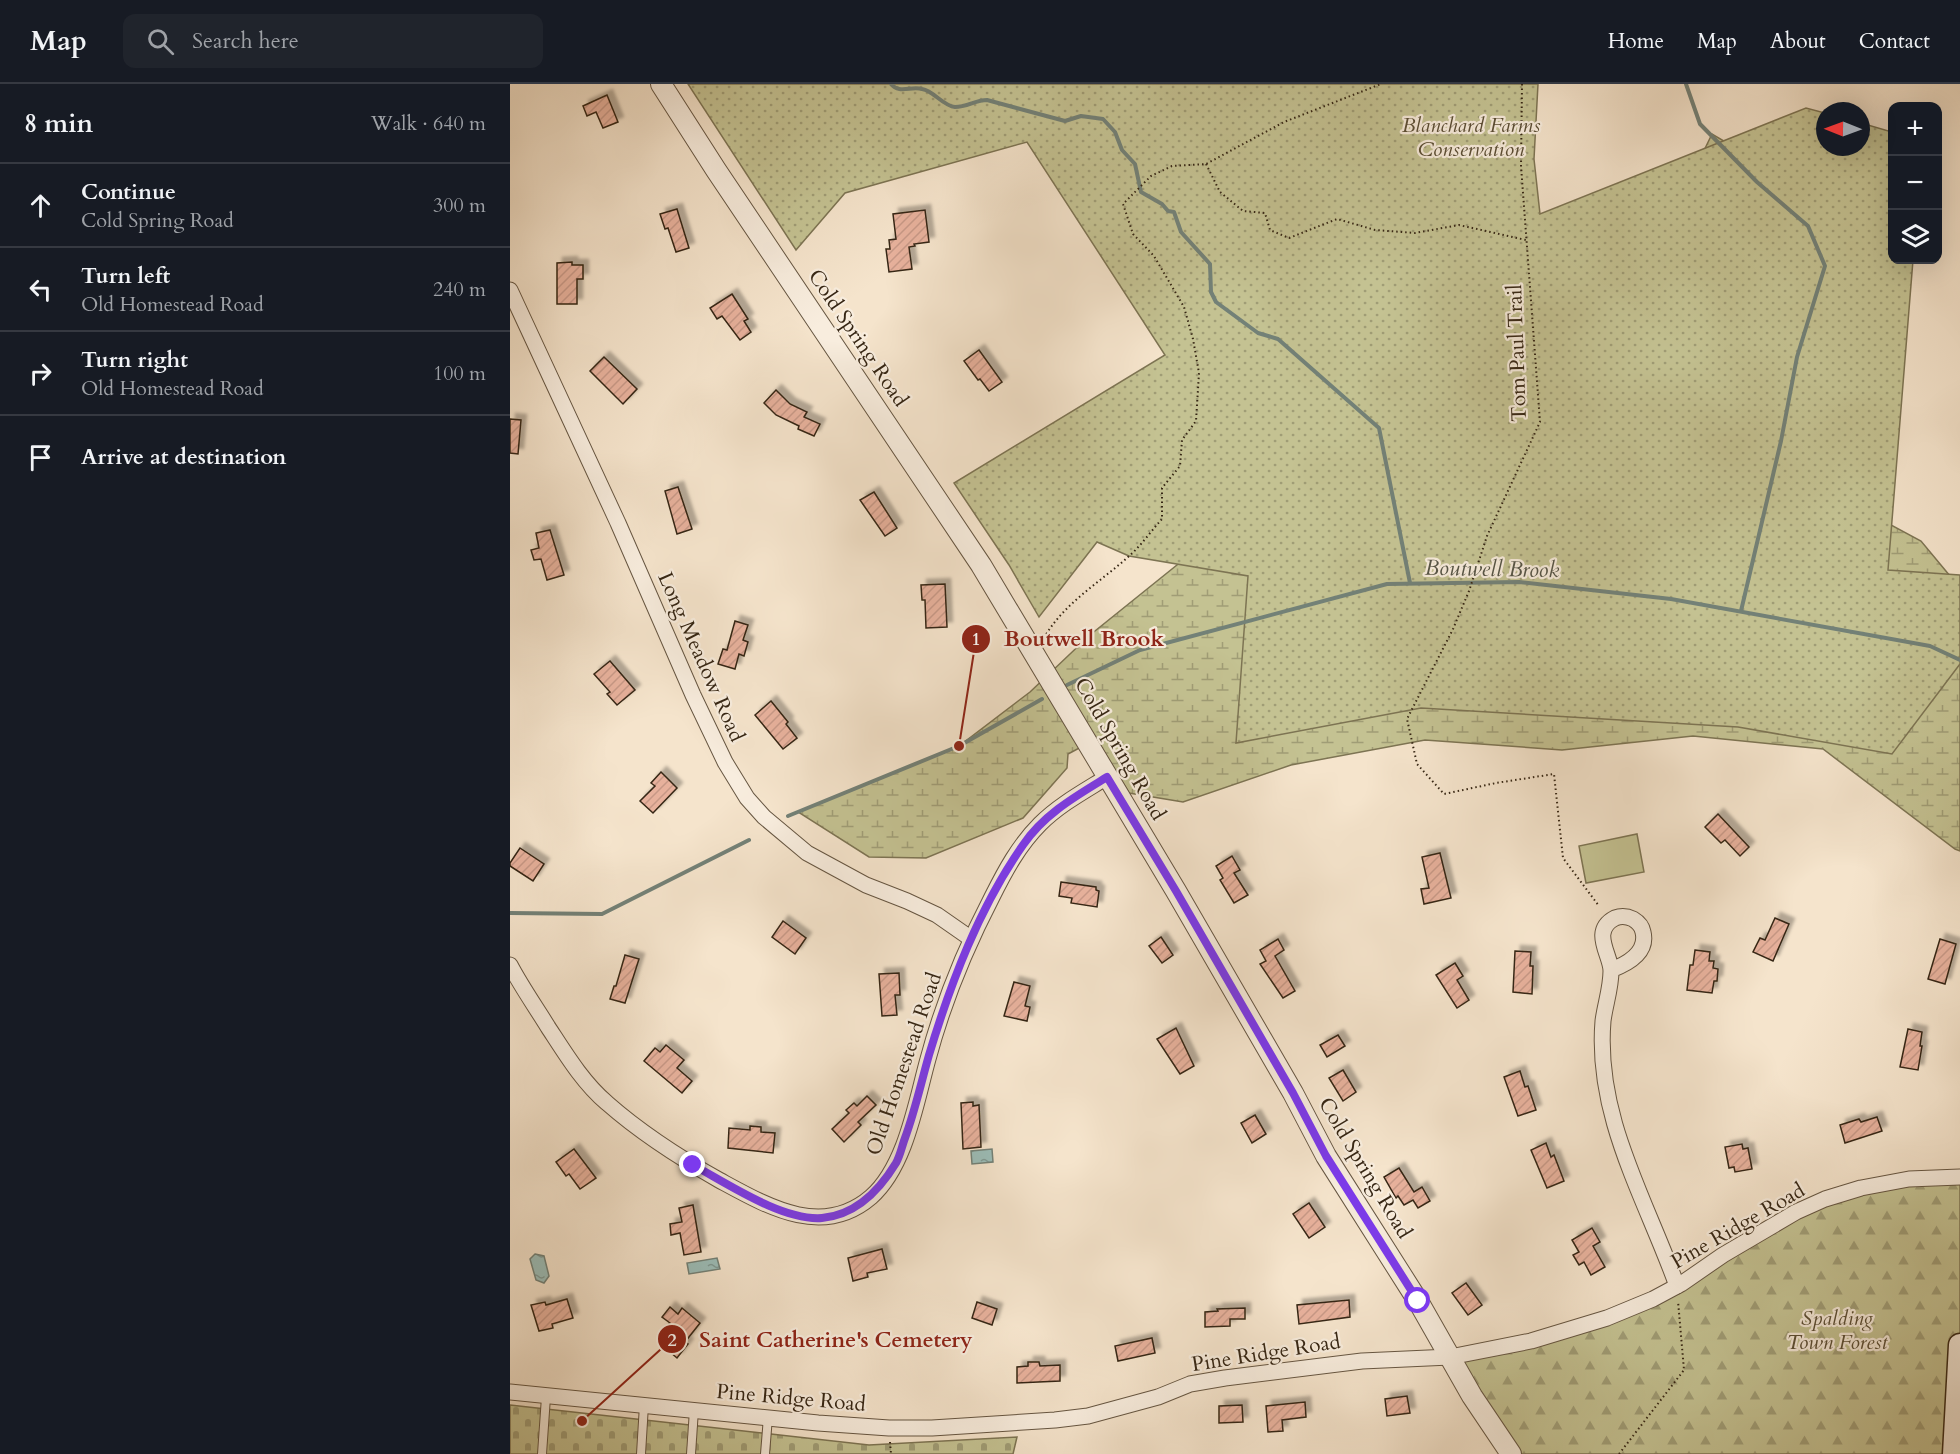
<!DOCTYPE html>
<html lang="en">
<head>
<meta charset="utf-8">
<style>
  body { margin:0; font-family:Cardo,serif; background:#20242c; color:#f1f3f6 }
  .controls { position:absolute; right:18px; top:18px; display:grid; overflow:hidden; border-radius:12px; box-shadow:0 6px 24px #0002 }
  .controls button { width:54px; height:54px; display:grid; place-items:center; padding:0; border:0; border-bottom:2px solid #363941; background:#171b24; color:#f1f3f6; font:30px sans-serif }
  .compass { position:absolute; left:1306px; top:18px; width:54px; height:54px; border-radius:50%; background:#171b24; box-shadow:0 6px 24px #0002; rotate:271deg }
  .stop { position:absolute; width:18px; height:18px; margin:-14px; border:4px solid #7c3aed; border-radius:50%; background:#fff }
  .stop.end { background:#7c3aed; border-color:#fff; box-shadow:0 2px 6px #0008 }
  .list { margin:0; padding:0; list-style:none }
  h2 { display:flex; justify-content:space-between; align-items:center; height:78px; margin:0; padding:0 24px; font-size:26px }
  h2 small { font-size:20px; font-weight:400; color:#9ea1a6 }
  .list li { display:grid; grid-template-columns:39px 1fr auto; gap:18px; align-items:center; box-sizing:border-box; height:84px; padding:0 24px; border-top:2px solid #363941 }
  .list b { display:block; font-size:22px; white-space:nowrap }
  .list p { margin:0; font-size:20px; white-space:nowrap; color:#9ea1a6 }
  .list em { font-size:20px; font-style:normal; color:#9ea1a6 }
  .icon { flex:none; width:33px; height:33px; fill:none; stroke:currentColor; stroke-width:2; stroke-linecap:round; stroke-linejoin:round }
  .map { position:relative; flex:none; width:1450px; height:1370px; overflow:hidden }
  header { display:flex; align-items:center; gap:36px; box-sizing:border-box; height:84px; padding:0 30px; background:#171b24; border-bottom:2px solid #363941 }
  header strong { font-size:28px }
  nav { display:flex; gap:33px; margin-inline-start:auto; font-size:21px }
  .search { width:420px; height:54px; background:#20242c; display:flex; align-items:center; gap:15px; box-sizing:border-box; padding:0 21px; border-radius:12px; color:#9ea1a6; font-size:22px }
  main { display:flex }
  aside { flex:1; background:#171b24 }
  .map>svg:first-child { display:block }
  .forest { fill:url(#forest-firs); stroke:#7d7453; stroke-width:1.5 }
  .wetland { fill:url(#wetland-marsh); stroke:#7d7453; stroke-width:1.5 }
  .cemetery { fill:url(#cemetery-stones); stroke:#7d7453; stroke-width:1.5 }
  .park { fill:url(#park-dots); stroke:#7d7453; stroke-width:1.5 }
  .pitch { fill:#c4c292; stroke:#7d7453; stroke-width:1.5 }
  .water { fill:url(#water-ripples); stroke:#738177; stroke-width:1.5 }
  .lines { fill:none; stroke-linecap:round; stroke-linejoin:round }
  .stream { stroke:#738177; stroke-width:4 }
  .building { fill:url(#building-hatch); stroke:#362614; stroke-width:1.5; filter:url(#shadow) }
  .service-casing { stroke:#665642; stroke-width:10 }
  .minor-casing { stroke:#665642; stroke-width:17 }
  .tertiary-casing { stroke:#665642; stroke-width:22 }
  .secondary-casing { stroke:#362614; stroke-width:25 }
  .path { stroke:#362614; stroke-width:2; stroke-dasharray:1.5 3; stroke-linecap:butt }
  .service { stroke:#f8edde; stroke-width:8 }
  .minor { stroke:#f8edde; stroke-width:15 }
  .tertiary { stroke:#f8edde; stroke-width:20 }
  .secondary { stroke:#f8edde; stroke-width:22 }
  .route { stroke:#7c3aed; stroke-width:8 }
  .labels { text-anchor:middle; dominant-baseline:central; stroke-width:4.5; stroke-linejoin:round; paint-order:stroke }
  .park-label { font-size:21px; font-style:italic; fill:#5a4d34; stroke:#f8edde }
  .street-label { font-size:21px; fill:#362614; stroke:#f8edde }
  .water-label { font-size:22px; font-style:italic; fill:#555446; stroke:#f8edde }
  .leader { fill:none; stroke:#8f2418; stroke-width:2 }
  .callout-dot { fill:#8f2418; stroke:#f8edde; stroke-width:2 }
  .mark-label { font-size:18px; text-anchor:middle; font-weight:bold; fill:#fff }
  .callout-label { font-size:22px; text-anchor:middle; font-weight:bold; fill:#8f2418; stroke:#f8edde; stroke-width:4.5; stroke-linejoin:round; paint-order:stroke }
</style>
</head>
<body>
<header>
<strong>Map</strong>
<div class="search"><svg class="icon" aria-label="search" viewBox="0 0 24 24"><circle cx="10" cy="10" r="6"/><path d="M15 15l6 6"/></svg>Search here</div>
<nav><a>Home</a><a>Map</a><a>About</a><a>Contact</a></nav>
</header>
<main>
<aside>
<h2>8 min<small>Walk · 640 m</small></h2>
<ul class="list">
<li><svg class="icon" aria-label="ahead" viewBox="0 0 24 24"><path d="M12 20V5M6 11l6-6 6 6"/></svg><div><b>Continue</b><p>Cold Spring Road</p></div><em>300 m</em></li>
<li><svg class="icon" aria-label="left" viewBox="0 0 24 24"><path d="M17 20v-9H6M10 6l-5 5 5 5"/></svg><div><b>Turn left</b><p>Old Homestead Road</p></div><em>240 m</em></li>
<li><svg class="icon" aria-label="right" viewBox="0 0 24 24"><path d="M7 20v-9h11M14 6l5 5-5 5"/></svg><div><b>Turn right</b><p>Old Homestead Road</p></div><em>100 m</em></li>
<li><svg class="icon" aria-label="arrive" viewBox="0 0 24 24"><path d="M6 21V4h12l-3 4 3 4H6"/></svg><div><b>Arrive at destination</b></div></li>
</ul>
</aside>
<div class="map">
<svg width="1450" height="1370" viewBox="0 0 1450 1370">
  <defs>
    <pattern id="forest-firs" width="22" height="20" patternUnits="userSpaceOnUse" patternTransform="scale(1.5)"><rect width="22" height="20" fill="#c4c292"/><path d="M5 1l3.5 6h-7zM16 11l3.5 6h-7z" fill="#a09d76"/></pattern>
    <pattern id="wetland-marsh" width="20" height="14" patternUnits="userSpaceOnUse" patternTransform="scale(1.5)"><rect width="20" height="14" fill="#c4c292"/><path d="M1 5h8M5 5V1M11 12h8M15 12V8" fill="none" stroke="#a09d76"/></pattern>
    <pattern id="cemetery-stones" width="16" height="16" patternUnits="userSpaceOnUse" patternTransform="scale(1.5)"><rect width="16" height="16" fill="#c4c292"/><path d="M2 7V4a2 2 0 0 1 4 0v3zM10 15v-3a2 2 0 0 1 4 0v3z" fill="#a09d76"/></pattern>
    <pattern id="park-dots" width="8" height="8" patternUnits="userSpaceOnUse" patternTransform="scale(1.5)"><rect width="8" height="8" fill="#c4c292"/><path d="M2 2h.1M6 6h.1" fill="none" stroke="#a09d76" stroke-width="1.8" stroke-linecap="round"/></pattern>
    <pattern id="water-ripples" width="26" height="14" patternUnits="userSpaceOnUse" patternTransform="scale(1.5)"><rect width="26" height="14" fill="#9cbeb9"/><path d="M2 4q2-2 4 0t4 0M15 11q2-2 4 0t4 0" fill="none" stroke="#809a95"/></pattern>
    <pattern id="building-hatch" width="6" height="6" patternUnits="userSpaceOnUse" patternTransform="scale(1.5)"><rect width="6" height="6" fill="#e7b19c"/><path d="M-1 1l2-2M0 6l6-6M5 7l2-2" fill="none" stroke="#c79886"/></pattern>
    <filter id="shadow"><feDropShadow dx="5.5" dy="-5.5" stdDeviation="1.5" flood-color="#0004"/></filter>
  </defs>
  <rect width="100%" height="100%" fill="#f5e4cc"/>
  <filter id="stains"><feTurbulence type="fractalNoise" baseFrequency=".00333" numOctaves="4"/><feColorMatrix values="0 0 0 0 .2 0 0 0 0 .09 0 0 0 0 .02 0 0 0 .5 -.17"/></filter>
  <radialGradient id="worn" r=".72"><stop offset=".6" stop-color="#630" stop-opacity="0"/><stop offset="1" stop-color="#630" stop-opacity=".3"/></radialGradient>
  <path class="forest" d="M1450,1093V1261L1442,1370H1001L940,1273L1143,1215L1316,1115Z"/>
  <path class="wetland" d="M588,0L788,212L1187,81L1202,50L1260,84L1353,426L1411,457L1450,504V767L1445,765L1313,665L1183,652L1052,666L915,656L781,681L673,718L619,709L586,655L558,670L557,684L513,734L416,774L359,773L288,728L449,662L520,608L580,551L693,460L734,409Z"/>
  <path class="cemetery" d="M0,1321L359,1361L507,1353L503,1370H0Z"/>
  <path class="park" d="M178,0H1028L1024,75L1030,130L1296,24L1315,29V63H1351V39L1382,48V176H1403L1378,486L1450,491V580L1382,670L1228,643L911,624L726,659L738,492L619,472L587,458L529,533L499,481L444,399L655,271L517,58L335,109L286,166Z"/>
  <path class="pitch" d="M1127,750L1134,788L1076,799L1069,762Z"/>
  <g class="water">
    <path d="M482,1065L483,1078L462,1080L461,1067Z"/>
    <path d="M25,1170L34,1172L39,1192L34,1199L26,1196L20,1175Z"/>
    <path d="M207,1174L210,1185L179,1190L177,1179Z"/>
  </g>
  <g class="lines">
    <g class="stream">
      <path d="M381,0C389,10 401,2 412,5C424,7 433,22 445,23C457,23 466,16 477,16L555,37L571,32L593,35L605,48L612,66L625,80L631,108L652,120L658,127L664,128L671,148L700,180L701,208L706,218L748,249L768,255L869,344L900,499"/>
      <path d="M1176,0L1190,40L1247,98L1298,142L1315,182L1287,273L1271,357L1231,527"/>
      <path d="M557,601L630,566L877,500L1009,498L1161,515L1420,562L1450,576"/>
      <path d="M278,732L449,662L532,615"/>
      <path d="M0,829L92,830L239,756"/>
    </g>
  </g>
  <g class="building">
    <path d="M97,11L108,38L93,44L86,28L77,32L73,22Z"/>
    <path d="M167,125L179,164L166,168L158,144L155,145L150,130Z"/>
    <path d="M415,126L419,158L404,160L405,162L399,163L402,185L379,188L376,165H380L379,156L386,155L383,130Z"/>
    <path d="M62,178V181H73V195H67V220H47V179Z"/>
    <path d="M222,210L238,235L234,237L241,248L230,256L212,232L207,235L200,224Z"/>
    <path d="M469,266L492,298L479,307L470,295L468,296L454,277Z"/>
    <path d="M94,273L127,305L113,320L80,287Z"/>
    <path d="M266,306L280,320L297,328L294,333L310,340L304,352L288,345L289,342L266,331L254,319Z"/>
    <path d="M0,335L11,336L8,370L0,369Z"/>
    <path d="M168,403L182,445L167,450L155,407Z"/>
    <path d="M364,408L387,444L375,452L350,416Z"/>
    <path d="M40,446L54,491L37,496L31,475L24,476L21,466L29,464L26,449Z"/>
    <path d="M435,500L437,543L416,544L415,516H412L411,501Z"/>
    <path d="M225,537L238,541L233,556L238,558L234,572L229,570L225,585L208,580L213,565L217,566Z"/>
    <path d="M100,577L125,606L107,621L97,610L100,608L84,590Z"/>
    <path d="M261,617L278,638L276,640L287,654L273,665L245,631Z"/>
    <path d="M151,688L167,704L143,729L130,717L145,702L141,699Z"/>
    <path d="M1208,730L1239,763L1230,772L1215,756L1211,759L1195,743Z"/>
    <path d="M10,764L34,780L23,797L0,782V779Z"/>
    <path d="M930,769L941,814L914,820L911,805L919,804L912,773Z"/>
    <path d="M722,772L730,786L724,789L738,811L724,819L710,796L713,794L706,782Z"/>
    <path d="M551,798L586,803V806L589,807L587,823L561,819L562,814L549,812Z"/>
    <path d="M1265,834L1279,840L1263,877L1243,868L1250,854L1255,856Z"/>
    <path d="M273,837L296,854L285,870L262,853Z"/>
    <path d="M651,853L663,871L652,879L639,862Z"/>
    <path d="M768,855L774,866L765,872L785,907L773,914L750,880L756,877L750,866Z"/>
    <path d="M1430,855L1446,860L1435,900L1418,895Z"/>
    <path d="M1185,866L1200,868L1199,877H1204L1203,884L1208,885L1207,897H1204L1202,909L1177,906L1180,881H1183Z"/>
    <path d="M1005,867L1021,868L1020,882H1023L1022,910L1003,908Z"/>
    <path d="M115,871L129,875L115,919L100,915L104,902H106Z"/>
    <path d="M945,879L953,892L947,896L959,916L947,924L926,891Z"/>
    <path d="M389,889L390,911H385L387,931L372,932L369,890Z"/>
    <path d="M504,898L520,902L515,922L520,923L517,937L494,932Z"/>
    <path d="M666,944L684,982L670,990L647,955Z"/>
    <path d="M1398,945L1412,948L1410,962H1412L1408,986L1390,983Z"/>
    <path d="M828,951L835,962L817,973L810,961Z"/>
    <path d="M156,961L174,976L167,984L182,997L172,1009L134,977L145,964L150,968Z"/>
    <path d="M833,986L846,1008L833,1017L819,994Z"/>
    <path d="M1010,987L1015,1003L1018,1002L1026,1026L1008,1032L994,993Z"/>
    <path d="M357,1012L366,1021L348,1038L351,1041L334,1058L322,1045L339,1029L336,1026L344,1019L347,1022Z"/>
    <path d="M463,1018V1022L469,1021L471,1063L453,1065L451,1019Z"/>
    <path d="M745,1031L756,1050L742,1059L731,1039Z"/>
    <path d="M1367,1033L1372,1047L1335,1059L1330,1041L1349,1035L1351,1038Z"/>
    <path d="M240,1042L251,1043V1048L265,1049L263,1069L218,1064L219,1044L240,1046Z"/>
    <path d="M1036,1059L1041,1073L1044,1071L1054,1097L1037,1104L1021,1066Z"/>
    <path d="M1232,1060L1233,1065L1238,1064L1242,1085L1225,1088L1224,1083L1219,1084L1215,1063Z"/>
    <path d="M64,1065L86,1094L70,1105L59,1090L56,1092L46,1078Z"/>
    <path d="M889,1084L904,1108L912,1103L920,1117L908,1124L903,1116L894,1121L888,1112L886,1114L874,1093Z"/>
    <path d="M799,1119L815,1143L799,1154L783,1130Z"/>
    <path d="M183,1121L191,1168L174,1171L170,1149L161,1151L160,1140L172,1138L169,1124Z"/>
    <path d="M1082,1144L1090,1158L1083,1162L1095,1183L1081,1191L1074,1178L1069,1181L1063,1171L1069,1168L1062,1156Z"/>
    <path d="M372,1165L377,1185L357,1189L358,1193L343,1197L338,1174Z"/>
    <path d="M956,1199L972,1221L958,1231L942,1209Z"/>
    <path d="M57,1215L63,1234L42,1240L43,1244L29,1247L21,1221L35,1218L36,1221Z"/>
    <path d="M839,1216L840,1233L789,1240L787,1221Z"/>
    <path d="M467,1218L487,1225L482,1241L462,1234Z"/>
    <path d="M160,1223L168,1230L172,1224L190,1239L175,1258L178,1260L167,1274L153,1262L158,1256L150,1250L160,1239L152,1233Z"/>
    <path d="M735,1224V1235H720V1242L695,1243V1228L708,1227L707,1225Z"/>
    <path d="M642,1254L645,1269L608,1277L605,1262Z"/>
    <path d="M518,1278H529L530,1282L550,1281V1297L507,1299V1283L518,1282Z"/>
    <path d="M897,1312L900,1329L877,1332L875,1315Z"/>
    <path d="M795,1318L796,1333L772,1336L773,1347L758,1348L756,1322Z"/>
    <path d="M732,1321L733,1338L709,1339V1322Z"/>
  </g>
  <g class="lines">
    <defs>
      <g id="service">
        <path d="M32,1370L36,1313"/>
        <path d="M131,1370L134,1321"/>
        <path d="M181,1370L184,1326"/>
        <path d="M255,1370L258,1333"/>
      </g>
      <g id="minor">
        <path d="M0,206L108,439L183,611L215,678L237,714L254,733L297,769L356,801L397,817L427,831L460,854"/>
        <path d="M0,881C11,902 25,922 38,943C55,969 73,999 97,1019C131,1049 170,1074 209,1096C257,1122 312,1155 361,1113C396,1082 406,1018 418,975C433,919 455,865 482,813C495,787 509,761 530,740C549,721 573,708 597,693"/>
        <path d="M1101,886C1117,880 1138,869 1133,848C1132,842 1128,838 1123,835C1117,832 1110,832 1105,834C1080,847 1101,871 1101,887C1101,904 1095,921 1093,937C1085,1033 1136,1115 1167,1202"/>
        <path d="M0,1308L308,1339L379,1344H422L545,1336L578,1332L648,1313L680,1300L715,1294L852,1277L940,1273L1021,1257L1097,1234L1143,1215L1171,1200L1213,1171L1286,1128L1315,1115L1351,1104L1399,1095L1450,1093"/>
      </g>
      <path id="tertiary" d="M151,0L206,86L471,481L666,807L783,1009L816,1072L908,1217L962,1312L1001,1370"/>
      <path id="secondary" d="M1444,1370L1450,1261"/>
    </defs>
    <use href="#service" class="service-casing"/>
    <use href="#minor" class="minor-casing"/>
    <use href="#tertiary" class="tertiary-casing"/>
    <use href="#secondary" class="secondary-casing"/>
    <g class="path">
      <path d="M1012,0L1011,82L1030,338L977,452L959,507L943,545L897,635L907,680L934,710L986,699L1044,690L1053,774L1089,822"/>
      <path d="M696,80L710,108L733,127L755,129L760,146L779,154L827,135L865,146L905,149L949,141L1016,156"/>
      <path d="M534,554C553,520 589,499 618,473C631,462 641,447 652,435V404L670,382L672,356L686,337L689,289L683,255L674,223L644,172L623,150L613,120L641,92L662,82L696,80L774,38L871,0"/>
      <path d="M380,1358L381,1370"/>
      <path d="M1109,1370L1174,1286L1168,1217"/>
    </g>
    <use href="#service" class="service"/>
    <use href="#minor" class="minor"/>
    <use href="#tertiary" class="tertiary"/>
    <use href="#secondary" class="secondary"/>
  </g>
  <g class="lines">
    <path class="route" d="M183,1081C218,1100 273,1137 312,1134C346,1131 369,1107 386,1079C390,1072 392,1062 395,1054C405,1027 411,999 419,971C441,898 469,824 513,761C534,730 566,712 597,693L666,807L783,1009L816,1072L908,1217"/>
  </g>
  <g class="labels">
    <g class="park-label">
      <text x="961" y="41">Blanchard Farms<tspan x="961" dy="24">Conservation</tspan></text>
      <text x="1327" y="1234">Spalding<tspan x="1327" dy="24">Town Forest</tspan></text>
    </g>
    <g class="street-label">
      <text transform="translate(348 254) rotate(56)">Cold Spring Road</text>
      <text transform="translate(1007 269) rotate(-92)">Tom Paul Trail</text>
      <text transform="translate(191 573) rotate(66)">Long Meadow Road</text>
      <text transform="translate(610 665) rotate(60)">Cold Spring Road</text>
      <text transform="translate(394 980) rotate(-71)">Old Homestead Road</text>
      <text transform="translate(855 1084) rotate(59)">Cold Spring Road</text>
      <text transform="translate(1228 1142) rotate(-30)">Pine Ridge Road</text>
      <text transform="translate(756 1269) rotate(-9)">Pine Ridge Road</text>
      <text transform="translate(281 1314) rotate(5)">Pine Ridge Road</text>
    </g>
    <g class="water-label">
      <text transform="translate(982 485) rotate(1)">Boutwell Brook</text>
    </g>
  </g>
  <path class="leader" d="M449 662L466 555M72 1337L162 1255"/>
  <g class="callout-dot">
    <circle cx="449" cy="662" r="6"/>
    <circle cx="72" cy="1337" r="6"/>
    <circle cx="466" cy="555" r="15"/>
    <circle cx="162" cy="1255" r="15"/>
  </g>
  <g class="mark-label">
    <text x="466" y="561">1</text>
    <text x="162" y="1262">2</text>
  </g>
  <g class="callout-label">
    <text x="574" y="562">Boutwell Brook</text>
    <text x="326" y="1263">Saint Catherine's Cemetery</text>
  </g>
  <rect width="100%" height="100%" filter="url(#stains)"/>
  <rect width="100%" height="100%" fill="url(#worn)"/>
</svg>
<div class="controls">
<button>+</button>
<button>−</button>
<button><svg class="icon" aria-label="layers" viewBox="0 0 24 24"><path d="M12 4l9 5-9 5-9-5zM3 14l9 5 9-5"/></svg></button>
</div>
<svg class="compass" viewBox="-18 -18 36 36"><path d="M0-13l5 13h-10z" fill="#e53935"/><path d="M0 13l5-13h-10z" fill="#9ea1a6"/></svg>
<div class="stop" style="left:908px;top:1217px"></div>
<div class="stop end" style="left:183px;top:1081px"></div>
</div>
</main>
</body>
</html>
